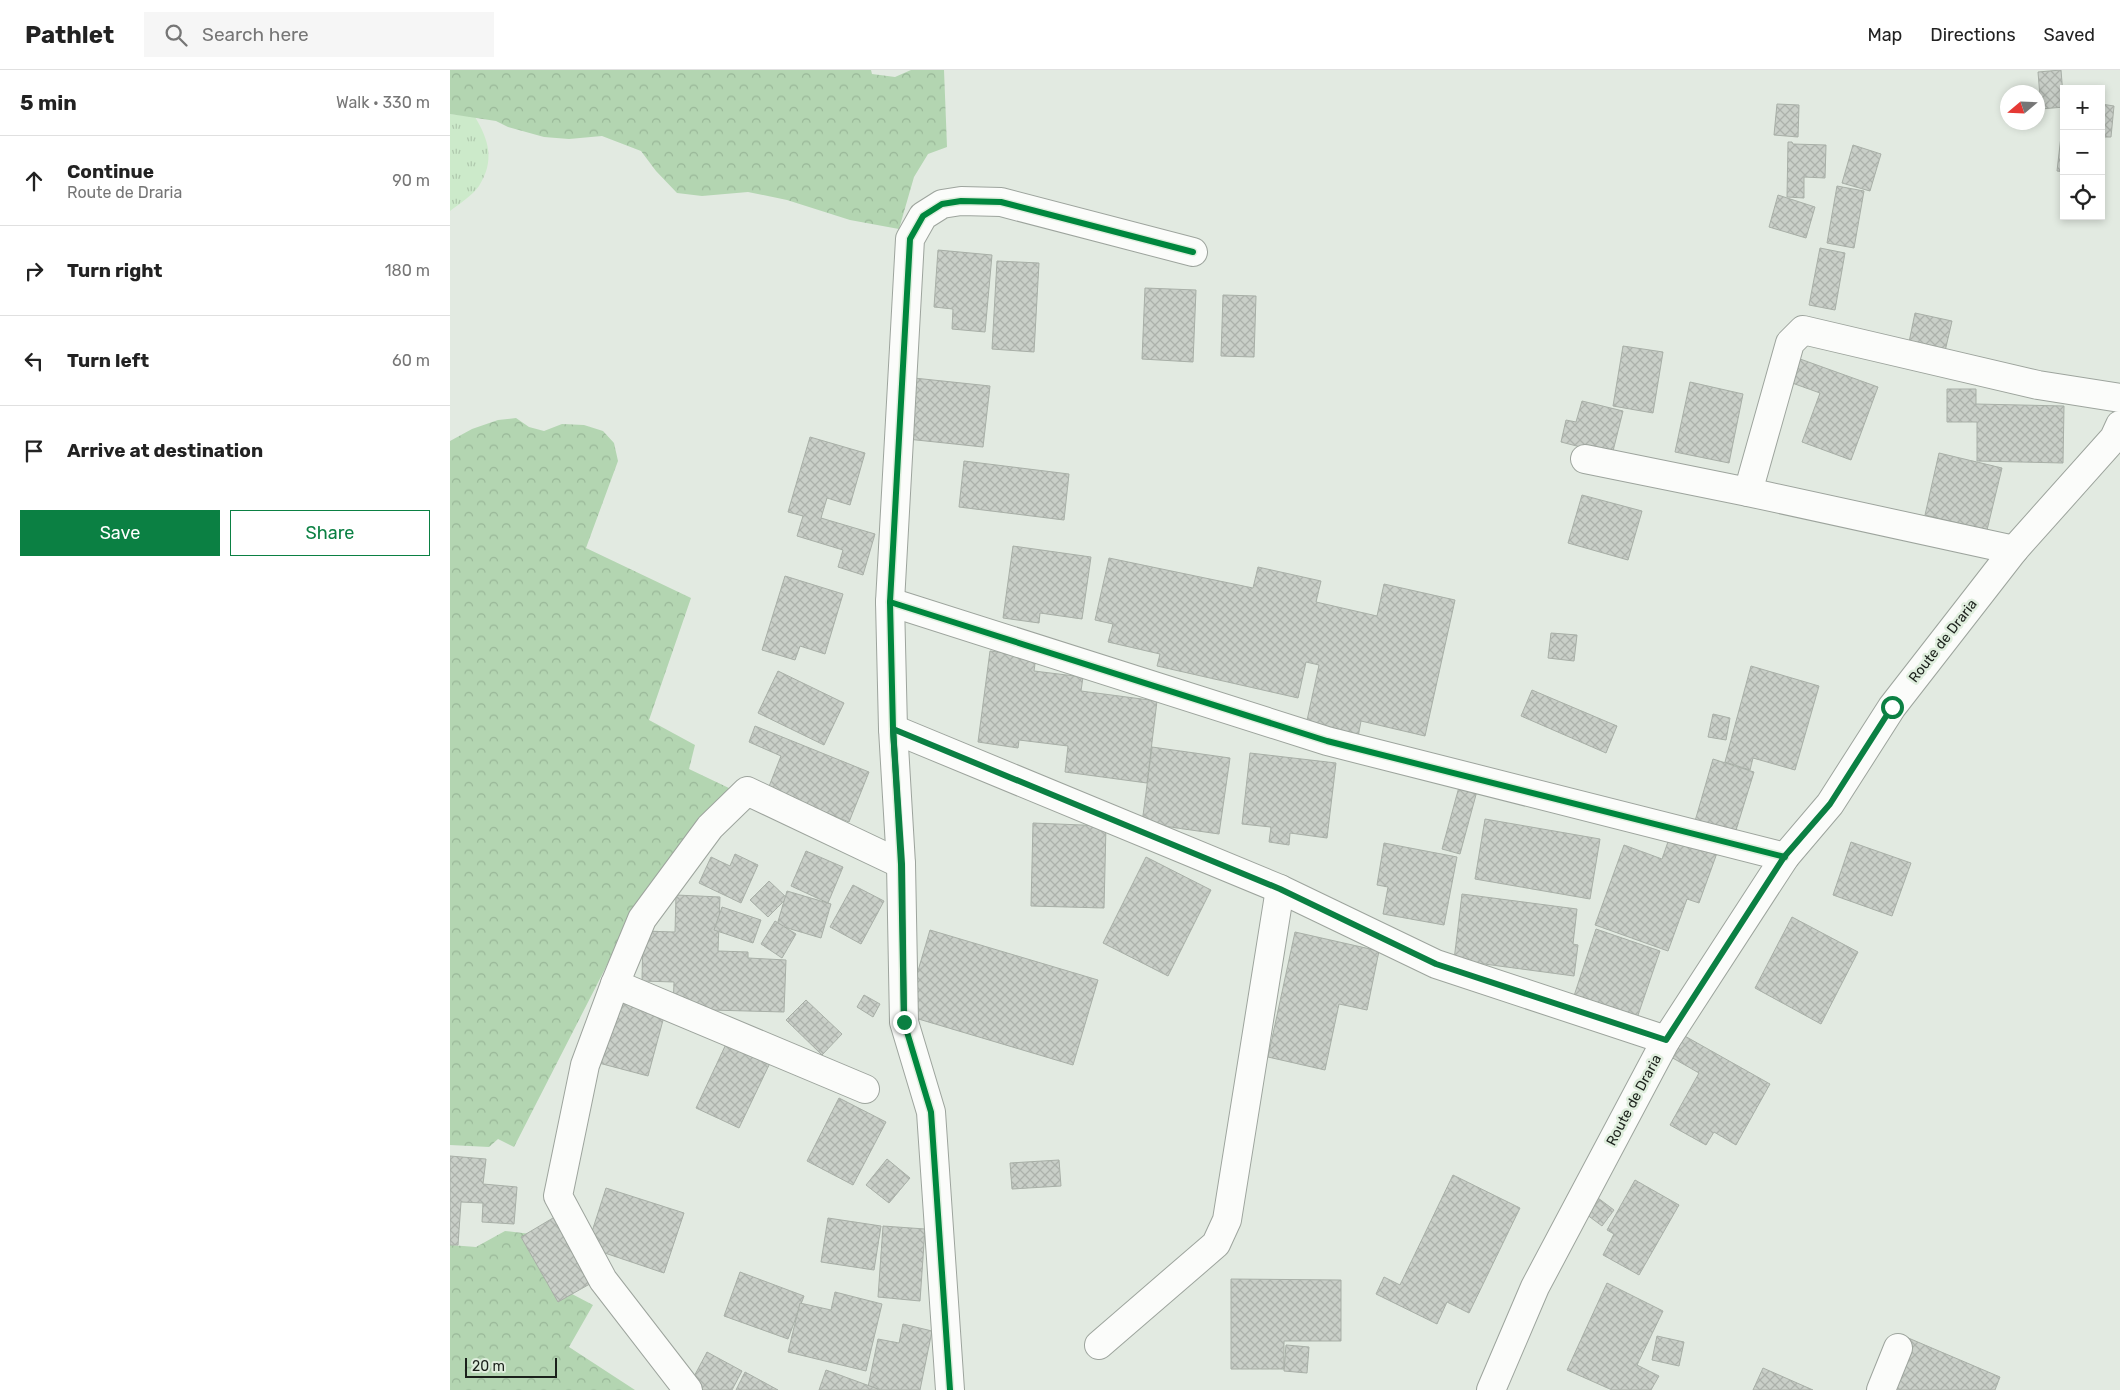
<!DOCTYPE html>
<html lang="en">
<head>
<meta charset="utf-8">
<style>
  body { margin:0; font-family:Rubik,sans-serif; background:#f6f6f6; color:#222 }
  .controls { position:absolute; right:15px; top:15px; display:grid; overflow:hidden; border-radius:0px; box-shadow:0 2px 8px #0003 }
  .controls button { width:45px; height:45px; display:grid; place-items:center; padding:0; border:0; border-bottom:1px solid #e0e0e0; background:#fff; color:#222; font:25px sans-serif }
  .compass { position:absolute; left:1550px; top:15px; width:45px; height:45px; border-radius:50%; background:#fff; box-shadow:0 2px 8px #0003; rotate:251deg }
  .scale { position:absolute; left:15px; bottom:12px; width:92px; box-sizing:border-box; padding-left:5px; border:2px solid #1b211b; border-top:0; font-size:14px; line-height:18px; white-space:nowrap; color:#1b211b; -webkit-text-stroke:4px #dfeedd; paint-order:stroke }
  .stop { position:absolute; width:15px; height:15px; margin:-11px; border:4px solid #0b8043; border-radius:50%; background:#fff }
  .stop.end { background:#0b8043; border-color:#fff; box-shadow:0 1px 5px #0008 }
  .list { margin:0; padding:0; list-style:none }
  h2 { display:flex; justify-content:space-between; align-items:center; height:65px; margin:0; padding:0 20px; font-size:21px }
  h2 small { font-size:16px; font-weight:400; color:#767676 }
  .list li { display:grid; grid-template-columns:32px 1fr auto; gap:15px; align-items:center; box-sizing:border-box; height:90px; padding:0 20px; border-top:1px solid #e0e0e0 }
  .list b { display:block; font-size:19px; white-space:nowrap }
  .list p { margin:0; font-size:16px; white-space:nowrap; color:#767676 }
  .list em { font-size:16px; font-style:normal; color:#767676 }
  .actions { display:flex; gap:10px; padding:15px 20px }
  .actions a { flex:1; padding:11px 0; border:1px solid #0b8043; border-radius:0px; text-align:center; font-size:18px; color:#0b8043 }
  .actions .main { background:#0b8043; color:#fff }
  .icon { flex:none; width:28px; height:28px; fill:none; stroke:currentColor; stroke-width:2; stroke-linecap:round; stroke-linejoin:round }
  .map { position:relative; flex:none; width:1670px; height:1320px; overflow:hidden }
  header { display:flex; align-items:center; gap:30px; box-sizing:border-box; height:70px; padding:0 25px; background:#fff; border-bottom:1px solid #e0e0e0 }
  header strong { font-size:24px }
  nav { display:flex; gap:28px; margin-inline-start:auto; font-size:18px }
  .search { width:350px; height:45px; background:#f6f6f6; display:flex; align-items:center; gap:12px; box-sizing:border-box; padding:0 18px; border-radius:0px; color:#767676; font-size:19px }
  main { display:flex }
  aside { flex:1; background:#fff }
  .map>svg:first-child { display:block }
  .grass { fill:url(#grass-tufts) }
  .forest { fill:url(#forest-crowns) }
  .building { fill:url(#building-cross-hatch); stroke:#a8afa7 }
  .lines { fill:none; stroke-linecap:round; stroke-linejoin:round }
  .minor-casing { stroke:#9da49d; stroke-width:30 }
  .major-casing { stroke:#9da49d; stroke-width:30 }
  .minor { stroke:#fbfcfa; stroke-width:28 }
  .major { stroke:#fbfcfa; stroke-width:28 }
  .cycleway-casing { stroke:#dfeedd; stroke-width:9 }
  .cycleway { stroke:#00873e; stroke-width:6 }
  .route { stroke:#0b8043; stroke-width:6 }
  .labels { text-anchor:middle; dominant-baseline:central; stroke-width:5; stroke-linejoin:round; paint-order:stroke }
  .street-label { font-size:14px; fill:#1b211b; stroke:#dfeedd }
</style>
</head>
<body>
<header>
<strong>Pathlet</strong>
<div class="search"><svg class="icon" aria-label="search" viewBox="0 0 24 24"><circle cx="10" cy="10" r="6"/><path d="M15 15l6 6"/></svg>Search here</div>
<nav><a>Map</a><a>Directions</a><a>Saved</a></nav>
</header>
<main>
<aside>
<h2>5 min<small>Walk · 330 m</small></h2>
<ul class="list">
<li><svg class="icon" aria-label="ahead" viewBox="0 0 24 24"><path d="M12 20V5M6 11l6-6 6 6"/></svg><div><b>Continue</b><p>Route de Draria</p></div><em>90 m</em></li>
<li><svg class="icon" aria-label="right" viewBox="0 0 24 24"><path d="M7 20v-9h11M14 6l5 5-5 5"/></svg><div><b>Turn right</b></div><em>180 m</em></li>
<li><svg class="icon" aria-label="left" viewBox="0 0 24 24"><path d="M17 20v-9H6M10 6l-5 5 5 5"/></svg><div><b>Turn left</b></div><em>60 m</em></li>
<li><svg class="icon" aria-label="arrive" viewBox="0 0 24 24"><path d="M6 21V4h12l-3 4 3 4H6"/></svg><div><b>Arrive at destination</b></div></li>
</ul>
<div class="actions"><a class="main">Save</a><a>Share</a></div>
</aside>
<div class="map">
<svg width="1670" height="1320" viewBox="0 0 1670 1320">
  <defs>
    <pattern id="grass-tufts" width="24" height="20" patternUnits="userSpaceOnUse" patternTransform="scale(1.25)"><rect width="24" height="20" fill="#cceaca"/><path d="M3 7l-1-3M5 7V3M7 7l1-3M15 17l-1-3M17 17v-4M19 17l1-3" fill="none" stroke="#afc8ad"/></pattern>
    <pattern id="forest-crowns" width="20" height="18" patternUnits="userSpaceOnUse" patternTransform="scale(1.25)"><rect width="20" height="18" fill="#b3d5b1"/><path d="M2 6a3 3 0 1 1 6 0M12 15a3 3 0 1 1 6 0" fill="none" stroke="#99b798"/></pattern>
    <pattern id="building-cross-hatch" width="8" height="8" patternUnits="userSpaceOnUse" patternTransform="scale(1.25)"><rect width="8" height="8" fill="#c9cfc8"/><path d="M0 0l8 8M0 8l8-8" fill="none" stroke="#acb1ab"/></pattern>
  </defs>
  <rect width="100%" height="100%" fill="#e2eae1"/>
  <path class="grass" d="M0,44L25,47C39,70 45,91 29,116C23,125 9,134 0,141Z"/>
  <g class="forest">
    <path d="M0,0H421L422,4L445,7L461,0H494L497,77L478,84L464,107L449,159L400,150L337,130L298,122L252,126L227,123L206,101L191,81L152,66L119,69L94,67L58,57L46,51L0,44Z"/>
    <path d="M66,348L79,357L94,361L112,354L134,355L153,361L164,373L168,391L136,478L241,528L199,650L245,675L239,699L281,719L266,732L158,893L64,1077L48,1069L39,1077L0,1075V371L22,359L48,350Z"/>
    <path d="M55,1161L89,1165L79,1182L129,1213L122,1224L143,1235L119,1277L185,1320H0V1175L26,1177Z"/>
  </g>
  <g class="building">
    <path d="M1611,0L1614,37L1591,39L1588,2Z"/>
    <path d="M1327,34L1349,35L1348,67L1324,65Z"/>
    <path d="M1651,34L1664,36L1661,67H1654L1651,87Z"/>
    <path d="M1614,40V102L1607,101Z"/>
    <path d="M1338,72H1342L1343,74L1376,75L1375,108L1354,107V128L1337,127Z"/>
    <path d="M1403,75L1431,84L1420,121L1392,113Z"/>
    <path d="M1387,116L1414,121L1404,178L1377,173Z"/>
    <path d="M1328,125L1365,137L1356,168L1319,157Z"/>
    <path d="M1370,178L1395,183L1385,240L1359,235Z"/>
    <path d="M488,180L542,185L535,262L502,259L503,239L484,237Z"/>
    <path d="M547,191L589,193L584,282L542,279Z"/>
    <path d="M695,218L746,220L743,292L692,289Z"/>
    <path d="M773,225L806,226L804,287L771,286Z"/>
    <path d="M1465,243L1502,251L1493,290L1457,282Z"/>
    <path d="M1173,276L1213,282L1203,343L1163,336Z"/>
    <path d="M1339,285L1428,317L1401,390L1352,372L1370,323L1331,309Z"/>
    <path d="M464,308L540,316L533,377L457,369Z"/>
    <path d="M1240,312L1293,324L1279,393L1225,382Z"/>
    <path d="M1497,319H1526V334L1614,336L1613,393L1527,391V352H1497Z"/>
    <path d="M1132,331L1173,341L1162,385L1111,372L1116,350L1126,352Z"/>
    <path d="M360,367L415,383L400,435L377,428L371,448L425,464L413,505L388,497L393,480L347,466L353,446L338,442Z"/>
    <path d="M1489,383L1552,398L1537,460L1475,445Z"/>
    <path d="M514,391L619,404L614,450L509,437Z"/>
    <path d="M1132,425L1192,441L1178,490L1118,473Z"/>
    <path d="M563,476L641,487L632,549L590,543L589,553L553,548Z"/>
    <path d="M659,488L803,518L808,497L871,511L866,532L927,546L934,514L1005,530L975,666L911,651L908,667L856,655L869,595L856,592L848,628L707,596L710,584L658,572L663,554L645,550Z"/>
    <path d="M335,506L393,524L375,584L350,576L345,590L312,580Z"/>
    <path d="M1101,563L1127,565L1124,591L1098,588Z"/>
    <path d="M540,581L586,587L584,601L633,607L631,621L707,631L697,713L615,702L618,676L569,670L568,678L528,672Z"/>
    <path d="M1301,596L1369,616L1345,700L1303,688L1300,700L1275,692Z"/>
    <path d="M328,601L394,633L374,675L308,643Z"/>
    <path d="M1082,620L1167,656L1156,683L1071,646Z"/>
    <path d="M1263,644L1280,648L1276,670L1258,667Z"/>
    <path d="M305,656L419,702L399,752L318,719L331,686L299,672Z"/>
    <path d="M702,677L780,688L769,764L692,753Z"/>
    <path d="M800,683L886,693L877,768L840,763L839,775L819,772L821,757L792,754Z"/>
    <path d="M1263,689L1304,702L1283,770L1243,758Z"/>
    <path d="M1009,717L1027,721L1010,784L992,779Z"/>
    <path d="M1035,749L1150,769L1140,829L1025,809Z"/>
    <path d="M583,753L656,756L654,838L581,836Z"/>
    <path d="M1220,766L1267,783L1249,833L1237,829L1218,881L1145,855L1174,775L1212,789Z"/>
    <path d="M1401,772L1461,793L1442,846L1383,825Z"/>
    <path d="M934,773L1007,787L994,855L933,844L938,817L927,815Z"/>
    <path d="M356,781L393,797L378,833L341,816Z"/>
    <path d="M285,784L308,795L291,833L249,813L261,787L280,796Z"/>
    <path d="M696,787L761,820L718,906L653,873Z"/>
    <path d="M319,811L337,828L318,847L300,830Z"/>
    <path d="M403,815L434,831L411,874L380,857Z"/>
    <path d="M337,821L381,834L371,868L327,855Z"/>
    <path d="M1012,824L1127,839L1123,874L1128,875L1124,906L1004,890Z"/>
    <path d="M226,825L270,827L268,881L298,882V888L336,890L334,942L223,939L224,912L192,911L193,861L225,862Z"/>
    <path d="M272,837L311,850L303,873L264,860Z"/>
    <path d="M1342,847L1408,882L1371,954L1305,918Z"/>
    <path d="M325,851L346,864L332,888L311,874Z"/>
    <path d="M1146,859L1210,881L1185,954L1122,932Z"/>
    <path d="M480,860L648,910L623,995L455,945Z"/>
    <path d="M845,862L929,881L917,940L889,934L875,1000L818,987Z"/>
    <path d="M164,924L216,939L198,1006L145,992Z"/>
    <path d="M414,925L430,934L423,947L407,937Z"/>
    <path d="M356,930L392,964L372,985L336,950Z"/>
    <path d="M1233,965L1320,1014L1286,1075L1264,1062L1256,1075L1220,1055L1249,1003L1221,987Z"/>
    <path d="M277,972L320,993L289,1058L246,1038Z"/>
    <path d="M389,1028L436,1052L403,1115L357,1091Z"/>
    <path d="M0,1086L36,1089L33,1114L67,1117L64,1154L32,1152L33,1133L11,1132L8,1175H0Z"/>
    <path d="M437,1089L460,1108L439,1133L416,1115Z"/>
    <path d="M609,1090L611,1116L562,1119L560,1093Z"/>
    <path d="M1003,1105L1070,1138L1019,1243L997,1232L987,1254L926,1224L934,1207L950,1215Z"/>
    <path d="M1185,1110L1229,1135L1189,1205L1153,1185L1164,1164L1157,1160Z"/>
    <path d="M156,1118L234,1143L214,1203L137,1177Z"/>
    <path d="M1148,1128L1164,1140L1152,1156L1136,1144Z"/>
    <path d="M108,1145L145,1211L108,1232L71,1167Z"/>
    <path d="M378,1148L431,1156L424,1200L371,1192Z"/>
    <path d="M433,1156L475,1159L470,1231L428,1227Z"/>
    <path d="M290,1202L354,1226L338,1269L274,1246Z"/>
    <path d="M781,1209L891,1210V1271H834V1299H781Z"/>
    <path d="M1157,1213L1213,1241L1187,1295L1209,1306L1201,1320H1162L1117,1300Z"/>
    <path d="M385,1222L432,1234L416,1301L338,1282L350,1233L381,1240Z"/>
    <path d="M453,1254L482,1261L470,1320H432L418,1317L428,1269L449,1273Z"/>
    <path d="M1207,1266L1234,1272L1229,1296L1202,1290Z"/>
    <path d="M1456,1267L1550,1307L1545,1320H1433Z"/>
    <path d="M836,1275L859,1277L857,1303L834,1301Z"/>
    <path d="M257,1282L292,1301L282,1320H252L240,1314Z"/>
    <path d="M1313,1298L1363,1320H1303Z"/>
    <path d="M376,1300L428,1319V1320H369Z"/>
    <path d="M295,1302L328,1320H286Z"/>
  </g>
  <g class="lines">
    <defs>
      <g id="minor">
        <path d="M1135,389L1298,422L1340,273L1353,260L1588,315L1670,328"/>
        <path d="M1298,422L1564,480"/>
        <path d="M440,532L877,671L1335,787"/>
        <path d="M443,659L830,819L986,894L1216,970"/>
        <path d="M165,914L135,995L108,1126L153,1210L238,1320"/>
        <path d="M415,1019L165,914L192,849L260,757L297,721L451,794"/>
        <path d="M649,1275L766,1174L777,1150L830,819"/>
        <path d="M500,1320L481,1042L454,952L451,794L443,659L440,532L460,169L473,146L492,134L511,131L551,132L743,182"/>
        <path d="M1431,1320L1448,1278"/>
      </g>
      <path id="major" d="M1041,1320L1085,1217L1216,970L1335,787L1380,734L1442,637L1564,480L1664,368L1670,355"/>
    </defs>
    <use href="#minor" class="minor-casing"/>
    <use href="#major" class="major-casing"/>
    <use href="#minor" class="minor"/>
    <use href="#major" class="major"/>
    <defs>
      <g id="cycleway">
        <path d="M440,532L877,671L1335,787"/>
        <path d="M500,1320L481,1042L454,952L451,794L443,659L440,532L460,169L473,146L492,134L511,131L551,132L743,182"/>
      </g>
    </defs>
    <use href="#cycleway" class="cycleway-casing"/>
    <use href="#cycleway" class="cycleway"/>
  </g>
  <g class="lines">
    <path class="route" d="M454,952L452,794L443,659L830,819L986,894L1216,970L1334,787L1380,734L1442,637"/>
  </g>
  <g class="labels">
    <g class="street-label">
      <text transform="translate(1493 571) rotate(-52)">Route de Draria</text>
      <text transform="translate(1184 1030) rotate(-62)">Route de Draria</text>
    </g>
  </g>
</svg>
<div class="controls">
<button>+</button>
<button>−</button>
<button><svg class="icon" aria-label="locate" viewBox="0 0 24 24"><circle cx="12" cy="12" r="6"/><path d="M12 2v4M12 18v4M2 12h4M18 12h4"/></svg></button>
</div>
<svg class="compass" viewBox="-18 -18 36 36"><path d="M0-13l5 13h-10z" fill="#e53935"/><path d="M0 13l5-13h-10z" fill="#767676"/></svg>
<div class="scale">20 m</div>
<div class="stop" style="left:1442px;top:637px"></div>
<div class="stop end" style="left:454px;top:952px"></div>
</div>
</main>
</body>
</html>
